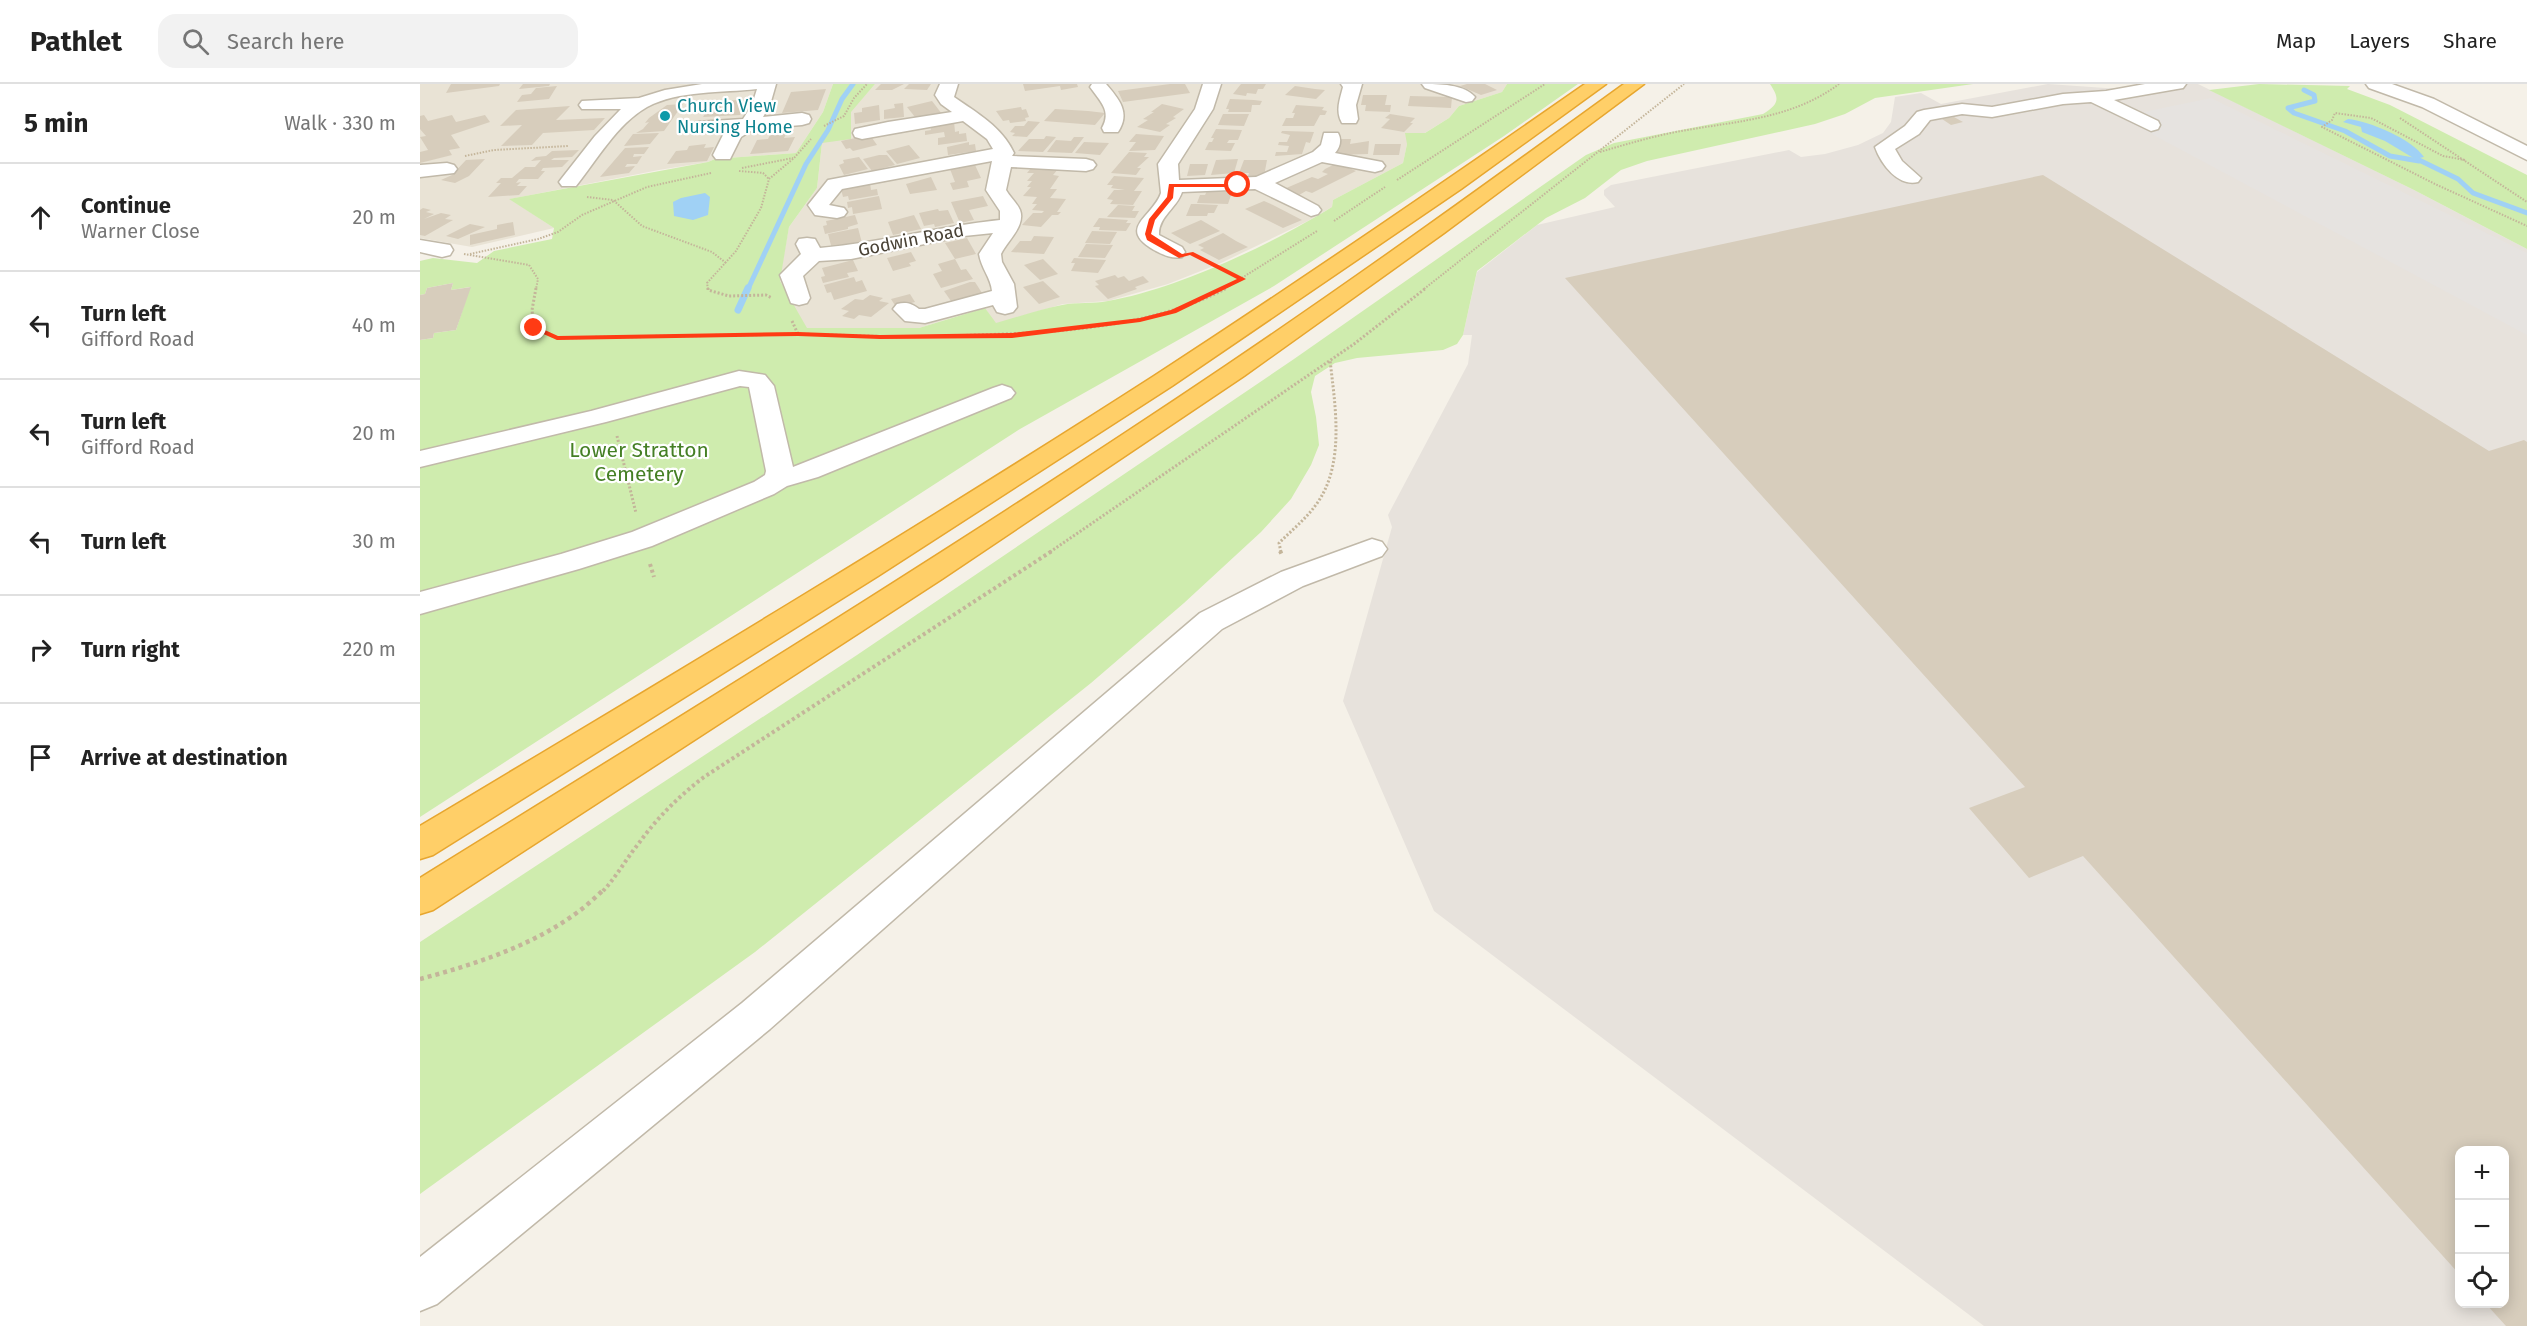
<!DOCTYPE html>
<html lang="en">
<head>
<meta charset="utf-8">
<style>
  body { margin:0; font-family:"Fira Sans",sans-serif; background:#f2f2f2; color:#222 }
  .controls { position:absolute; right:18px; bottom:18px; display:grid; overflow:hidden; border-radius:12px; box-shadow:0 3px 15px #0003 }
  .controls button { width:54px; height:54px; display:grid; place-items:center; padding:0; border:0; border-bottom:2px solid #e0e0e0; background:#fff; color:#222; font:30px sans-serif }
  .stop { position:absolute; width:18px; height:18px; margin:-14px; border:4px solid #ff3b14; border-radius:50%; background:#fff }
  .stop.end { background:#ff3b14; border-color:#fff; box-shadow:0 2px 6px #0008 }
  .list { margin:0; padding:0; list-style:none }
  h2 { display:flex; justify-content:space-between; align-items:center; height:78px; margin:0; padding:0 24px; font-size:26px }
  h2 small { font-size:20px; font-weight:400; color:#767676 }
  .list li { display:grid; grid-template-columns:39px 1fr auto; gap:18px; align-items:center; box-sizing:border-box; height:108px; padding:0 24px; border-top:2px solid #e0e0e0 }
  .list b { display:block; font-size:22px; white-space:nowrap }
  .list p { margin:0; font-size:20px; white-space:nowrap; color:#767676 }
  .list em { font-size:20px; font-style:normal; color:#767676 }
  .icon { flex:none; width:33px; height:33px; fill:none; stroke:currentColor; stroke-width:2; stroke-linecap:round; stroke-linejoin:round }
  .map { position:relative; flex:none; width:2107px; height:1242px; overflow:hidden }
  header { display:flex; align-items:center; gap:36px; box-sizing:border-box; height:84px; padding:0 30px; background:#fff; border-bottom:2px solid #e0e0e0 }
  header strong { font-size:28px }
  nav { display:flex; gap:33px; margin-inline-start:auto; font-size:21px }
  .search { width:420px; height:54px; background:#f2f2f2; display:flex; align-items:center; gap:15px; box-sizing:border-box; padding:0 21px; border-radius:18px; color:#767676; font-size:22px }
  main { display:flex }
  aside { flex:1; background:#fff }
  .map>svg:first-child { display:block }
  .residential { fill:#e9e3d5 }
  .industrial { fill:#e7e2dc; fill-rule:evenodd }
  .green { fill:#cfecae }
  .parking { fill:#e6e3e0 }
  .water { fill:#a0d1f5 }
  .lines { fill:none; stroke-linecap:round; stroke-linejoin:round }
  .stream-far1 { stroke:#a0d1f5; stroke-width:5 }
  .stream { stroke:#a0d1f5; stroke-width:7 }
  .building { fill:#d7cdbc }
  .minor-casing { stroke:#c1b9a9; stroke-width:3 }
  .highway-casing { stroke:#e7a62f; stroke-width:3 }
  .path-far3 { stroke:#c4b59a; stroke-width:2; stroke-dasharray:1.5 1.5; stroke-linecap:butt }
  .path-far2 { stroke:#c4b59a; stroke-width:3; stroke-dasharray:2 2; stroke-linecap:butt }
  .path-far1 { stroke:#c4b59a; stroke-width:4; stroke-dasharray:3 3; stroke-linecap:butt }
  .path { stroke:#c4b59a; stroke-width:4.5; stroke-dasharray:4 4; stroke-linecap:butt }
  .minor { fill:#fff; fill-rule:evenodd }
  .highway { fill:#ffcf68; fill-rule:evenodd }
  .route { fill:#ff3b14 }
  .culture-dot { fill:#0f9aa8; stroke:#fff; stroke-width:2 }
  .labels { text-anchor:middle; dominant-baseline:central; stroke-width:4.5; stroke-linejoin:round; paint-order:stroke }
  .far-culture-label { font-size:18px; fill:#0d838f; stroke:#fff; text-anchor:start }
  .far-street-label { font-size:18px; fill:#494236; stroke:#fff }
  .park-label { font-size:21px; fill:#457f25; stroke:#fff }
</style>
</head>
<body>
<header>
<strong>Pathlet</strong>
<div class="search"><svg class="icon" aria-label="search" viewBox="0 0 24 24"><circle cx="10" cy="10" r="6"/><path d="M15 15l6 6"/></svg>Search here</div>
<nav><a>Map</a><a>Layers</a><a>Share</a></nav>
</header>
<main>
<aside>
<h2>5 min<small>Walk · 330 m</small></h2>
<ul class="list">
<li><svg class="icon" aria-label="ahead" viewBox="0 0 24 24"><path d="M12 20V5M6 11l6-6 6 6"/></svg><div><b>Continue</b><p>Warner Close</p></div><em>20 m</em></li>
<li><svg class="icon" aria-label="left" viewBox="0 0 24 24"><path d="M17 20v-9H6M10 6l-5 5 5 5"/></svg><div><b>Turn left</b><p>Gifford Road</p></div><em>40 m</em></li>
<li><svg class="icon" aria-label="left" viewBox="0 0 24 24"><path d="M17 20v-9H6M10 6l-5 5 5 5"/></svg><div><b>Turn left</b><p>Gifford Road</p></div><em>20 m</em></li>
<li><svg class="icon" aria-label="left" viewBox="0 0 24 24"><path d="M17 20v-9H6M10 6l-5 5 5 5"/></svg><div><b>Turn left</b></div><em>30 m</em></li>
<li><svg class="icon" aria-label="right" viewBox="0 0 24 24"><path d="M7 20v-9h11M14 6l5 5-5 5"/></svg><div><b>Turn right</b></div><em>220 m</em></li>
<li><svg class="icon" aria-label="arrive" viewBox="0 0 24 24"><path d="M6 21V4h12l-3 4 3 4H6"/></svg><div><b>Arrive at destination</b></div></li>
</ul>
</aside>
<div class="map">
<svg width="2107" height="1242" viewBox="0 0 2107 1242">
  <rect width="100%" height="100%" fill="#f5f1e8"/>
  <g class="residential">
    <path d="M0,0H413L403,28L376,69L295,75L288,78L239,86L90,115L134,144L52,163L0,154Z"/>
    <path d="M455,0H1087L1082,8L1039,22L1029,34L987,60L983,79L913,116L912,123L888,137L801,179L748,200L688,217L643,220L575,240L565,224L499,244H386L359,197L369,143L397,104L402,59Z"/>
  </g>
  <path class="industrial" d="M1628,0L1700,5L1737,0H1778L1994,106L2107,165V1242H1564L1014,827L923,617L972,443L968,431L1048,280L1052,251H1043L1057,188L1117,141L1195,123L1184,111V106L1191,101L1369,66L1381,73L1405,70L1438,61L1463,49L1471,38L1475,13L1501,9L1521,20ZM2040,1066H2084V1220H2040Z"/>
  <g class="green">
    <path d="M413,0H455L431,28V55L402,59L397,104L369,143L360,197L387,244H499L565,224L576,239C598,233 620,225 642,221C657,218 673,220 688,217C757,205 852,160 912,123L913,116L983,79L987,60L985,49H1005L1029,34L1039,22L1082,8L1087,0H1158L1084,52L854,202L600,345L0,733V256L13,254L14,249L36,246L50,203L31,206L33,199L7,204L5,210L0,211V177L13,174L57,179L74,167L132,155L134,144L89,115L288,78L295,75L376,69L403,28Z"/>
    <path d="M1350,0H1553L1455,14L1425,30L1395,40L1227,77L1201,86L1165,114L1126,134L1057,187L1043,251L1037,260L1023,266L937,274L915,279L895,292L891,308L896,333L899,361L891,381L871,415L841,448L764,519L671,599L335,868L0,1110V858L437,571L874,275L1166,71L1194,59L1343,30C1359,20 1360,15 1350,0Z"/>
    <path d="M1839,0L1930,2L1927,5L1970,21L2107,91V165L1994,106L1789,6Z"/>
  </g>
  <path class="parking" d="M1791,14L2107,169V251L1700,33Z"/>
  <g class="water">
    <path d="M1928,35C1949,37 1992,55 2004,73L1995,75L1965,57L1942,48L1941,43L1923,38Z"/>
    <path d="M285,109L290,113L288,131L273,136L254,132L253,118L261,114Z"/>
  </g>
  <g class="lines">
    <g class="stream-far1">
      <path d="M1884,6L1894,11L1895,17L1868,24L1874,29L1925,47L1970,72L1999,77"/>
      <path d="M1997,75L2038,95L2053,109L2107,129"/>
      <path d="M328,205L386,80L408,46L422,15L433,0"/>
    </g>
    <path class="stream" d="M318,226L328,204"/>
  </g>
  <g class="building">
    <path d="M31,0H80L79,2L26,9Z"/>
    <path d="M103,0H130L129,2L99,5Z"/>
    <path d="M461,0H484L472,6H455Z"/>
    <path d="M489,0H511L507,6L484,5Z"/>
    <path d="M603,0H657L658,3L641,6L640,2L605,7Z"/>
    <path d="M750,0H765L770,9L703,18L698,7Z"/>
    <path d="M821,0H846L843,5H838L836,10L827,9L826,12L813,10Z"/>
    <path d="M1047,0H1065L1077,6L1061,11L1040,2Z"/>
    <path d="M137,2L129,15L97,18L102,11L111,10L116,4Z"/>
    <path d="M875,2L895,5L905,6L896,15L865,11Z"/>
    <path d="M406,5L398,26L362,29L371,8Z"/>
    <path d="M943,11H967L965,21H971L970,28L945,27L946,21H941Z"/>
    <path d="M990,12L1032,13L1031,24L988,22Z"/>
    <path d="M810,15L834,16L842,17L840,21H832L831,28H808L809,25H806Z"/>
    <path d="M318,16L317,19L327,18L320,31L283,33L291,21L301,20L303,17Z"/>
    <path d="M512,17L522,30L495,33L487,23Z"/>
    <path d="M483,19L484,33L464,35V26L475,24L474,20Z"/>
    <path d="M263,20L244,47L216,49L223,45L229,38L225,39L229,34L247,21Z"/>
    <path d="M742,20L764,25L753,33L756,34L746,40L750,41L740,48L717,43L728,36L723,35L734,28H731Z"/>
    <path d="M459,21L460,36L435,40L434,29L442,28V24Z"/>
    <path d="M876,21L904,23L902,26L907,27L905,31H900L894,42H862L866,34H873L875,29H872Z"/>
    <path d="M150,22L136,36L185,34L174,46L123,49L112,61L81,62L102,41L80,42L96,26Z"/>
    <path d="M601,23L602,26L606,25L609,33L605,34L606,37L590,39L589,36L583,37L576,27Z"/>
    <path d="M635,25L668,27L685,29L675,41L624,37Z"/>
    <path d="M803,30H829L824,42L798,41Z"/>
    <path d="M970,30L995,34L990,39H993L984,48L961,44L970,35L965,34Z"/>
    <path d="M4,31L8,37L32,31L36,38L65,31L70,38L31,51L40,64L29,66L32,71L0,79V68L8,66L0,53L6,52L0,45V32Z"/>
    <path d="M1534,33L1543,38L1531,41L1522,35Z"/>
    <path d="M534,37L535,48L539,47V50L546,49L547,57L518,61V54L525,53L524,48L505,51V47L511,46L510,41Z"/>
    <path d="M608,37L620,38L607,53L592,52L595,49L590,48L595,42H604Z"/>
    <path d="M796,45L822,46L818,56H809L807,59H815L811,67L785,66L789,58H792L794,54H791Z"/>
    <path d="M862,47H866L894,48L890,59L886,58L882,70L855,72L856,68H867L869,62L858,61L859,58H867L870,51L861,49Z"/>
    <path d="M239,49L230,60L204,62L213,50Z"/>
    <path d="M366,50L364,54L375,53L368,67L330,70L337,56L348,55L350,51Z"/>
    <path d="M716,50L744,52L735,66L709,67L716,58H709Z"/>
    <path d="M450,51L457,61L433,67L430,64L426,65L421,57Z"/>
    <path d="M626,52L636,53L623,68L598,67L609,55H624Z"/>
    <path d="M654,53H664L652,69L627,68L636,56L651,57Z"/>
    <path d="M918,55H931L930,60L949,57L948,70L915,71Z"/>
    <path d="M549,58V61L555,60L556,67L528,71L527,63Z"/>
    <path d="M664,58L689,59L680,71L655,69Z"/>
    <path d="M286,60L284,64L294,63L287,77L247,80L256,67L267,66L269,62Z"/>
    <path d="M955,60H981L979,71H953Z"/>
    <path d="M489,61L500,74L477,80L466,67Z"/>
    <path d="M229,63L224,70H214L213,73L222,72L217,80H207L205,83L215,82L209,89L180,93L205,64Z"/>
    <path d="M159,66L152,73L134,74L131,76H149L142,83L123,84L121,87H125L118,95H99L96,99L101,98L97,102H107L99,111L68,113L81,99H76L81,94H92L105,83H115L121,76L111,77L116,73L126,72L132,67Z"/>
    <path d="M709,68L727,69L724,73H729L717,84H721L716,91L691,89Z"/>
    <path d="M459,71H467L475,81L452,87L443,75Z"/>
    <path d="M439,73L448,85L424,91L419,81L424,79L423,76Z"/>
    <path d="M65,75L49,92L35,99L21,96L32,91L46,76Z"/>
    <path d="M818,75L814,89L791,91L796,76Z"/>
    <path d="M824,76H847L844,92H828L829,89H819Z"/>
    <path d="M917,79L936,87L892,109L886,107L879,111L864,105L892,93L898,95L908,90L902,88L905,85Z"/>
    <path d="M770,80H788L785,91L767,92Z"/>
    <path d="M555,81L561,94L547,97L549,103L533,106L530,99L535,98L530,85Z"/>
    <path d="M612,83L638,85L633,91L639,92L630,105H637L630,114L646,115L637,128H641L638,131H632L621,143L602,141L613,129H622L624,127L612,126L617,120H612L617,113L603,112L611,103H607L612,97H607L614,89H607Z"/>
    <path d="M1623,91L2069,367L2104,356L2107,358V1242H2086L2066,1220H2085V1066H2040V1191L1663,772L1609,794L1549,724L1605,703L1145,194Z"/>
    <path d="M694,92L724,94L714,107H722L713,121L690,120L693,116L687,115L694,106H705L691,104L693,101H687Z"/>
    <path d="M511,93L517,106L490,110L486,100Z"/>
    <path d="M450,99L451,106L457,105L458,111L429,116L428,112L423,113L421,105Z"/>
    <path d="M787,107L812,108L808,120L777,119L780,111H785Z"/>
    <path d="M459,112L462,125L433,130L432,123L428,124L427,118Z"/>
    <path d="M563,112L568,122L549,126L554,136L540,139L531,118Z"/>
    <path d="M844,117L853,121L882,136L863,144L825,125Z"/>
    <path d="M771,120H777L798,121L794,129H788L787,132H766Z"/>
    <path d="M698,121L715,122L712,127H719L715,134L687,133Z"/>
    <path d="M3,124L11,126L6,128L14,130L4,135L21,129L31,131L25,135L33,136L5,152L0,151V126Z"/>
    <path d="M518,125L519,127L528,126L534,139L515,143L514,140L504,142L499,129Z"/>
    <path d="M435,131L438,140L428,143V145L405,150L403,142L407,141L406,137Z"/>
    <path d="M494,131L501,145L473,151L468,138Z"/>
    <path d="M679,134L708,136L706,139H711L706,147L679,146L680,143H673Z"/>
    <path d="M781,136L800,147L770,160L751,149Z"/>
    <path d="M93,138L95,151L50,161V151L77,145V141Z"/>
    <path d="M50,140L65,143L38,155L26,152Z"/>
    <path d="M438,144L442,159L412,165L408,150Z"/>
    <path d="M672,147L697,148L690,160L665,159Z"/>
    <path d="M803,149L816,157L828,163L799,176L780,166L784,164L778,161Z"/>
    <path d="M614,152L634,153L624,170L591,168L600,157H611Z"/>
    <path d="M547,154L556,170L535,175L525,159Z"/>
    <path d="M666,160L693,161L685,174L658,173Z"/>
    <path d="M491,168L496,177L489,179L491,182L473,187L467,174Z"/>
    <path d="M654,174L686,176L678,189L651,187L655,179H651Z"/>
    <path d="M535,175L541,186L546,185L553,195L521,204L513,190L522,187L518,180Z"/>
    <path d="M623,175L638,190L620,196L604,181Z"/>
    <path d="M433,176L438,187L427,189L429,193L403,199L401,193L405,192L402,184Z"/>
    <path d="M695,191L698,194L704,192L709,197L723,192L729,198L715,203L717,205L688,215L675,202L679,201L675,197Z"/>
    <path d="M434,193L436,198L442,196L447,207L414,216L411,208L407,209L404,201Z"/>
    <path d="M623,197L640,213L619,220L603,203Z"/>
    <path d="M550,198H555L562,209L531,217L524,207Z"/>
    <path d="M33,199L31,206L51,203L36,246L14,249L13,254L0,256V211L5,210L7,204Z"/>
    <path d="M490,210L495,218L476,223L471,215Z"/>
    <path d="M450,211L463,214L459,217L469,219L451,233L439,231L434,235L422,232L429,227L421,225L435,215L443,216Z"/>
  </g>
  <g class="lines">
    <defs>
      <g id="minor">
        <path d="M282,0H356L350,21L343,33L382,29L389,31L391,35L389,39L382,41L334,45L321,53L310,75H296L293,71L305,47L270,48L268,44L270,40L277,38L323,35L332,21L337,5C302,9 259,6 227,23C197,40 177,76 156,102H142L139,98L142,94L175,52L201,25H162L159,21L162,17L219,14L245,6Z"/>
        <path d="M520,0H538L534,13C557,29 582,43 594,69L592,72L666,75L673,77L676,81L673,85L666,87L591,83L586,106C590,113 597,119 600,126C606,142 587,157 581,170L582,178L594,200L597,223L593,228L585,230L577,228L573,221L505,239L485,237L473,225L477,220C486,218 491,219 499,225H505L572,207C571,194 561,184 559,170L573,149L544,152L431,175L399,177L383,192L390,214L387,219L379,221L371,219L360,191L381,170L376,160L379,155L387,154L395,155L400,164C461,159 519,142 580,136V127L566,106L572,77L422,105L409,121L424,124L427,128L424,132L417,134L395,131L388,121L408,96L573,65L567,55L543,37L442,55L435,53L433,49L435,45L468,38L532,28L521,20L515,11Z"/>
        <path d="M672,0H686C699,15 711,29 698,48H684L682,44C692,27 680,17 670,3Z"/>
        <path d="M783,0H801L793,25L758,80L759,96L836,93L893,68L901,61L904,49H918C922,56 920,63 915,69L962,78L965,82L962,86L955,88L902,78L855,99L898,122L901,126L898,130L891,132L835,105L762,108C757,124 738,133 739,151L762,163L765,168L762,173C751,175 744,171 734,166C696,144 733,133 741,109L738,80L775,25Z"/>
        <path d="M921,0H942L936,21L938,35L936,39H922C915,27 920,15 923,3Z"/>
        <path d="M1002,0C1019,0 1044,0 1055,13L1052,17L1046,18L1005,4Z"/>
        <path d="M1725,0H1766L1763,4L1757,5L1694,16L1738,37L1740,41L1738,45L1731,47L1671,18L1643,20L1572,33L1542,30L1510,36L1499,50L1475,65L1482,77L1501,94L1498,98C1478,103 1461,80 1455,63L1485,42L1497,28L1504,26L1542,20L1572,23L1643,10L1686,7Z"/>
        <path d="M1946,0H1972L2014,15L2107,62V76L2002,23L1949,4Z"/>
        <path d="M27,79L34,81L37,85L34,89L0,93V81Z"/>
        <path d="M0,156L30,161L33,166L30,171L22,173L0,168Z"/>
        <path d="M319,287L345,291L354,302L373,383L573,304L582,301L591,304L595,309L591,314L398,393L367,402L354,410L232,462L159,485L0,530V508L141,470L212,448L334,398L345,391L346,387L329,303L320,302L186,338L0,383V367L171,327Z"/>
        <path d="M952,455L962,458L967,465L962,472L883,502L802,545L350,945L17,1220L0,1227V1173L322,919L780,529L861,488Z"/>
      </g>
      <g id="highway">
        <path d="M1165,0H1186L1041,105L752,302L458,492L13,771L0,775V742C246,595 493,447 734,292C880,197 1023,99 1165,0Z"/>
        <path d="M1204,0H1224L1024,149L824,292L522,495L13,826L0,830V794C271,626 543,459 807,281C942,190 1073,95 1204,0Z"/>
      </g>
    </defs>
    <use href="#minor" class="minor-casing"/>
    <use href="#highway" class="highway-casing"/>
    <g class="path-far3">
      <path d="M1980,34L2107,118"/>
      <path d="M404,42L424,32L434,14L447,0"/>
      <path d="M1180,68C1207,60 1234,52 1261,47C1317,37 1372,35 1419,0"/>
      <path d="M45,72L74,66L148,62"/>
      <path d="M2045,76L2023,72L1951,34L1915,29L1912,36L1902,43L2015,100L2107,142"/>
      <path d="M322,84L373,74"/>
      <path d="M319,87L343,89L349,95"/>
      <path d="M977,96L1125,0"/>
      <path d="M167,113L193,116L222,142L292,168L306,179"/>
      <path d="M914,137L965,103"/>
      <path d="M44,170L109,181L118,195L116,205"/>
      <path d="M50,170L118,155L138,148L162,131L227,103L291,89"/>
      <path d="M778,173L822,195"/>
      <path d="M288,205L287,199L316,167L341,124L349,95L374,74L391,55"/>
      <path d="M804,205L897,147"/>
      <path d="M1004,205L1264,0"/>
    </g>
    <g class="path-far2">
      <path d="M116,204L112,226L114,244L137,254L378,250L480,253"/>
      <path d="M288,204V206L309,212L346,211L352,214"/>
      <path d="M372,237L378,250"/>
      <path d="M526,252C619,249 723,248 807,204"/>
      <path d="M197,352L216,429"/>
      <path d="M630,468L934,260L1006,204"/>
      <path d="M861,468L859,459C872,446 887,434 898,418C925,378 915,321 910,276"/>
    </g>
    <g class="path-far1">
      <path d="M860,467L862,471"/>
      <path d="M230,480L234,493"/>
      <path d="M183,807C197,792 206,775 219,759C237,734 259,712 284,693L632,467"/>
    </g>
    <path class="path" d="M0,895C64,878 137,854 184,805"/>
    <use href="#minor" class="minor"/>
    <use href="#highway" class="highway"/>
  </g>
  <path class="route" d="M749,100H821L818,103H754L753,114L735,136L731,150L762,170L773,168L826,195L756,229L720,238L592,254L460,255L378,252L137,256L110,244L116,242L138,252L378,248L460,251L592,249L720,234L751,226L817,195L770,171L759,174L727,156L725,150L729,135L747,113Z"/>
  <circle class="culture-dot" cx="245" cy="32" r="6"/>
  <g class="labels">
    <g class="far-culture-label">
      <text x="257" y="22">Church View<tspan x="257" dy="21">Nursing Home</tspan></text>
    </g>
    <g class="far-street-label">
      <text transform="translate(491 156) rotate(-11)">Godwin Road</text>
    </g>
    <g class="park-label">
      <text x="219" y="366">Lower Stratton<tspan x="219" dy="24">Cemetery</tspan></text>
    </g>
  </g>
</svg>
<div class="controls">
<button>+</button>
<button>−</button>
<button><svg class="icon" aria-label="locate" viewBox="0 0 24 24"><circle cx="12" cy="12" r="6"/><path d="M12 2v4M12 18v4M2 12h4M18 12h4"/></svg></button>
</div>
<div class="stop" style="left:818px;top:101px"></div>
<div class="stop end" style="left:114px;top:244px"></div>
</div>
</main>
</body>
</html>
